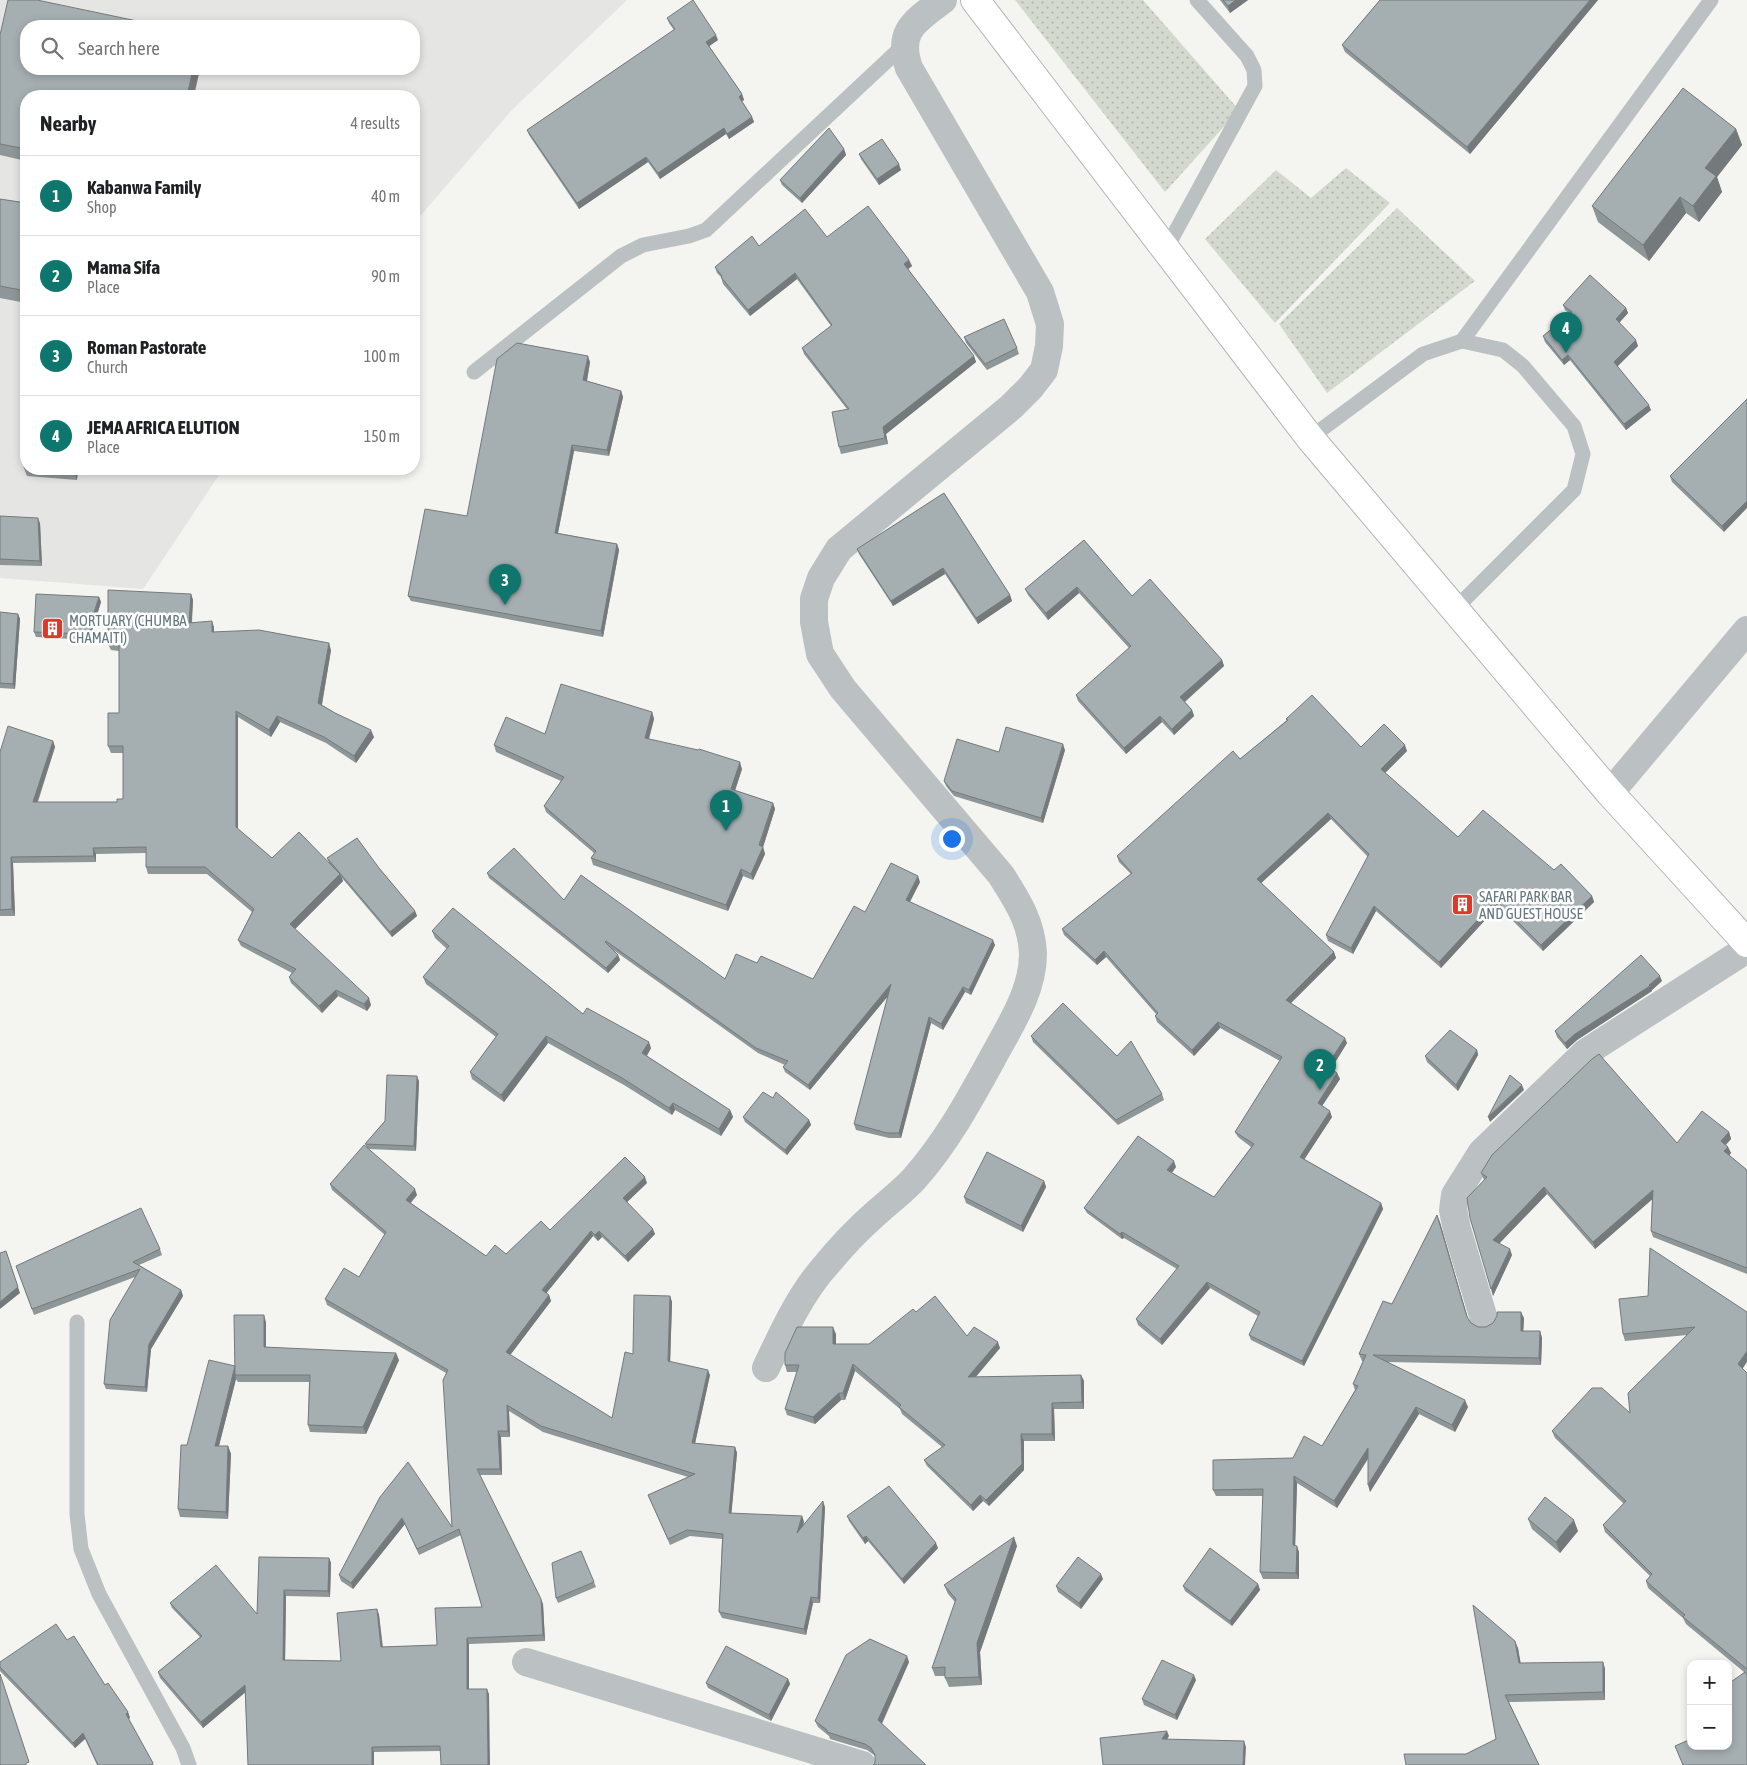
<!DOCTYPE html>
<html lang="en">
<head>
<meta charset="utf-8">
<style>
  body { margin:0; font-family:"Asap Condensed",sans-serif; background:#f6f6f6; color:#202124 }
  .controls { position:absolute; right:15px; bottom:15px; display:grid; overflow:hidden; border-radius:10px; box-shadow:0 2px 8px #0003 }
  .controls button { width:45px; height:45px; display:grid; place-items:center; padding:0; border:0; border-bottom:1px solid #e0e0e0; background:#fff; color:#202124; font:25px sans-serif }
  .you { position:absolute; left:951px; top:838px; width:18px; height:18px; margin:-12px; border:4px solid #fff; border-radius:50%; background:#1a73e8; box-shadow:0 0 0 8px #1a73e833 }
  .badge { display:grid; place-items:center; width:32px; height:32px; border-radius:50%; background:#0f766e; color:#fff; font-size:16px; font-weight:700 }
  .pin { position:absolute; translate:-50% -41px; filter:drop-shadow(0 1px 2px #0008) }
  .pin::after { content:''; position:absolute; top:26px; width:18px; height:15px; background:inherit; clip-path:polygon(0 0,100% 0,50% 100%) }
  .list { margin:0; padding:0; list-style:none }
  h2 { display:flex; justify-content:space-between; align-items:center; height:65px; margin:0; padding:0 20px; font-size:21px }
  h2 small { font-size:16px; font-weight:400; color:#757577 }
  .list li { display:grid; grid-template-columns:32px 1fr auto; gap:15px; align-items:center; box-sizing:border-box; height:80px; padding:0 20px; border-top:1px solid #e0e0e0 }
  .list b { display:block; font-size:19px; white-space:nowrap }
  .list p { margin:0; font-size:16px; white-space:nowrap; color:#757577 }
  .list em { font-size:16px; font-style:normal; color:#757577 }
  .icon { flex:none; width:28px; height:28px; fill:none; stroke:currentColor; stroke-width:2; stroke-linecap:round; stroke-linejoin:round }
  .map { position:relative; flex:none; width:1747px; height:1765px; overflow:hidden }
  .search { position:absolute; background:#fff; box-shadow:0 2px 8px #0003; left:20px; top:20px; width:400px; height:55px; display:flex; align-items:center; gap:12px; box-sizing:border-box; padding:0 18px; border-radius:20px; color:#757577; font-size:19px }
  .panel { position:absolute; background:#fff; box-shadow:0 2px 8px #0003; left:20px; top:90px; width:400px; height:385px; border-radius:20px }
  .map>svg:first-child { display:block }
  .built { fill:#e5e5e4; fill-rule:evenodd }
  .garden { fill:url(#garden-dots) }
  .lines { fill:none; stroke-linecap:round; stroke-linejoin:round }
  .highway-casing { stroke:#b0b5b7; stroke-width:30 }
  .lane { stroke:#bbc0c2; stroke-width:15 }
  .street { stroke:#bbc0c2; stroke-width:28 }
  .highway { stroke:#fff; stroke-width:28 }
  .wall { fill:#8e9698 }
  .shaded-wall { fill:#747a7c }
  .building { fill:#a5aeb1; stroke:#747a7c }
  .labels { text-anchor:middle; dominant-baseline:central; stroke-width:5; stroke-linejoin:round; paint-order:stroke }
  .poi-label { font-size:15px; fill:#657880; stroke:#fff; text-anchor:start }
</style>
</head>
<body>
<div class="map">
<svg width="1747" height="1765" viewBox="0 0 1747 1765">
  <defs>
    <pattern id="garden-dots" width="8" height="8" patternUnits="userSpaceOnUse" patternTransform="scale(1.25)"><rect width="8" height="8" fill="#d4d9d0"/><path d="M2 2h.1M6 6h.1" fill="none" stroke="#b0b5ae" stroke-width="1.8" stroke-linecap="round"/></pattern>
  </defs>
  <rect width="100%" height="100%" fill="#f4f4f0"/>
  <path class="built" d="M0,0H627L511,111L414,223V96H26V469H223L143,589L0,578ZM26,26H414V69H26Z"/>
  <g class="garden">
    <path d="M1015,0H1143L1239,110L1165,192Z"/>
    <path d="M1346,168L1390,203L1275,323L1205,239L1276,170L1311,198Z"/>
    <path d="M1397,208L1475,281L1327,393L1279,324Z"/>
  </g>
  <g class="lines">
    <defs>
      <path id="highway" d="M975,0L1310,438L1610,793L1747,943"/>
    </defs>
    <use href="#highway" class="highway-casing"/>
    <g class="lane">
      <path d="M1166,249L1255,86L1254,70L1247,56L1197,0"/>
      <path d="M1462,341L1711,0"/>
      <path d="M474,372L621,256L643,245L689,236L706,230L905,44"/>
      <path d="M1310,438L1423,354L1462,341L1503,350L1523,366L1574,426L1583,454L1574,490L1454,610"/>
      <path d="M77,1322V1514L81,1549L99,1594L183,1748L189,1765"/>
    </g>
    <g class="street">
      <path d="M1610,793L1747,630"/>
      <path d="M1484,1319L1457,1229L1453,1210L1455,1195L1482,1152L1585,1053L1747,949"/>
      <path d="M766,1368C783,1332 800,1294 827,1264C841,1247 857,1230 874,1215C887,1203 902,1192 914,1179C946,1143 969,1101 992,1059C1009,1027 1033,992 1033,954C1032,923 1017,900 1001,875L843,689L820,654L814,622V599L821,578L839,549L1011,407L1031,387L1044,370L1049,346L1050,324L1040,292L909,68C896,30 916,21 943,0"/>
      <path d="M526,1662L862,1765"/>
    </g>
    <use href="#highway" class="highway"/>
  </g>
  <g class="wall">
    <path d="M1220,0H1248L1230,13Z"/>
    <path d="M1380,0H1598L1470,154L1345,52L1342,45Z"/>
    <path d="M667,18L718,40L709,46L742,94L744,100L742,101L752,117L754,122L729,139L726,134L660,179L648,162L579,209L529,135L527,130L674,30L669,23Z"/>
    <path d="M26,26V161L0,155V35Z"/>
    <path d="M1736,129L1742,145L1717,177L1722,192L1699,222L1686,213L1649,261L1598,222L1592,206Z"/>
    <path d="M844,149L846,155L802,203L782,185L780,180Z"/>
    <path d="M859,154L901,170L879,185L861,159Z"/>
    <path d="M0,199L26,203V303L0,298Z"/>
    <path d="M827,237L909,260L912,266L908,269L974,356L976,362L886,434L888,444L841,454L839,447L847,409L804,354L802,348L831,326L797,279L750,316L723,284L721,277L717,273L715,267L759,246Z"/>
    <path d="M1563,305L1626,308L1628,313L1619,323L1638,346L1617,366L1651,410L1626,430L1570,360L1564,365L1545,342L1543,336L1570,314L1565,310Z"/>
    <path d="M964,337L1017,348L1019,354L987,370L966,343Z"/>
    <path d="M590,362L587,381L621,391L623,397L609,456L574,451L558,533L617,544L619,550L603,637L411,601L408,596L467,516Z"/>
    <path d="M1747,399L1724,532L1672,482L1670,476Z"/>
    <path d="M26,417V469H78L77,480L27,476L22,463Z"/>
    <path d="M944,493L1010,595L1012,601L978,624L945,574L893,606L859,554L857,549Z"/>
    <path d="M0,516L40,523L42,566L0,565Z"/>
    <path d="M1084,540L1132,596L1222,660L1224,666L1185,702L1192,710L1194,716L1174,735L1162,722L1126,754L1078,701L1076,695L1129,648L1079,593L1048,620L1028,595L1025,589Z"/>
    <path d="M191,594L193,600L192,623L214,627V632L331,650L322,705L374,737L356,763L326,743L280,722L271,737L238,717V829L272,858L329,863L327,858L379,868L415,911L417,916L392,937L342,878L343,881L295,929L371,1005L367,1011L338,996L322,1013L291,983L289,977L292,973L241,946L238,940L252,912L207,874H148L146,867V853L96,854V862L13,863L15,916H0V752L53,741L55,747L38,802H117L123,799V753H111L108,746L119,713V651L111,650L108,644Z"/>
    <path d="M99,597L101,602L89,640L36,637L34,632Z"/>
    <path d="M0,612L18,614L20,619L15,689L0,688Z"/>
    <path d="M652,712L654,719L649,739L742,769L735,791L773,803L775,809L763,847L765,854L753,880L743,876L728,911L593,865L591,858L594,853L546,812L544,806L561,781L496,752L494,745Z"/>
    <path d="M1286,719L1361,747L1407,751L1385,773L1458,837L1554,870L1592,896L1594,902L1543,951L1498,906L1441,968L1376,911L1353,954L1328,941L1326,935L1368,857L1331,819L1261,883L1334,952L1336,958L1291,1003L1347,1043L1331,1069L1337,1073L1340,1079L1322,1106L1332,1117L1304,1159L1381,1203L1383,1209L1304,1366L1251,1340L1249,1335L1258,1316L1210,1288L1162,1345L1138,1325L1136,1319L1177,1269L1124,1238L1122,1239L1087,1213L1084,1208L1176,1167L1172,1173L1214,1197L1251,1147L1238,1137L1235,1132L1280,1061L1220,1028L1194,1056L1157,1022L1155,1016L1156,1014L1106,957L1097,965L1064,935L1062,929L1131,874L1119,862L1117,856L1240,759L1287,720Z"/>
    <path d="M1065,750L1043,823L954,796L946,786L944,781L999,752Z"/>
    <path d="M487,873L564,900L725,979L757,963L813,979L865,912L920,882L910,902L995,945L971,995L965,992L943,1030L931,1023L901,1138H889L856,1130L854,1124L888,996L810,1090L785,1072L783,1067L785,1065L758,1053L612,949L618,955L620,960L608,973L489,878Z"/>
    <path d="M432,931L583,1014L651,1048L647,1056L730,1110L733,1117L721,1136L675,1110L672,1115L624,1085L548,1043L504,1102L472,1079L470,1072L496,1037L426,984L423,977L447,949L435,938Z"/>
    <path d="M1662,981L1652,990V991L1577,1040L1567,1049L1557,1037L1555,1031Z"/>
    <path d="M1031,1036L1117,1056L1162,1094L1164,1100L1118,1125L1033,1042Z"/>
    <path d="M1477,1050L1478,1055L1458,1091L1427,1062L1425,1056Z"/>
    <path d="M419,1081L416,1151L368,1149L417,1195L411,1203L486,1256L506,1254L550,1230L647,1183L627,1202L655,1234L628,1262L602,1237L598,1241L593,1236L546,1293L549,1295L551,1301L510,1355L612,1418L633,1354L670,1296L672,1302L670,1362L710,1375L695,1443L735,1447L737,1453L731,1514L802,1516L804,1522L803,1525L825,1507L820,1603H813L806,1635L722,1618L719,1612L722,1539L690,1536L670,1545L648,1495L688,1477L543,1432L509,1411L510,1437H501L502,1475H480L543,1604L545,1641L469,1644V1689L489,1694L441,1751L374,1752V1765H248L245,1692L203,1728L160,1678L158,1672L200,1637L172,1608L170,1603L257,1614L259,1557L329,1558L331,1563L330,1597L286,1596L285,1660L341,1661L377,1609L379,1615L383,1647L437,1645L482,1607L461,1535L419,1555L405,1524L353,1589L341,1581L339,1575L380,1497L452,1527L446,1373L327,1305L325,1299L359,1277L385,1235L332,1190L330,1184L367,1148L365,1144Z"/>
    <path d="M743,1117L809,1120L811,1125L787,1155L745,1122Z"/>
    <path d="M1729,1132L1731,1139L1726,1145L1728,1147L1731,1153L1729,1155L1747,1170V1274L1653,1237L1651,1231L1652,1199L1595,1249L1547,1194L1499,1243L1512,1255L1493,1296L1484,1180L1481,1173L1677,1143Z"/>
    <path d="M1044,1181L1046,1187L1023,1232L966,1203L964,1197Z"/>
    <path d="M1437,1215L1468,1318L1471,1323L1478,1327H1486L1524,1318L1523,1331H1540L1542,1338L1541,1365L1387,1362L1468,1407L1455,1432L1419,1414L1370,1492L1368,1459L1337,1508L1297,1483L1295,1545L1299,1552V1579H1263L1260,1572L1263,1496H1216L1213,1490L1293,1458L1322,1446L1355,1390L1353,1384L1363,1361H1362L1359,1354L1392,1304Z"/>
    <path d="M1650,1248L1742,1368L1747,1373V1765H1683L1675,1746H1728L1744,1672L1686,1624L1683,1618L1648,1588L1646,1581L1650,1576L1605,1532L1603,1525L1624,1504L1555,1438L1552,1431L1630,1413L1687,1335L1625,1341L1623,1334L1648,1296Z"/>
    <path d="M160,1249L162,1255L139,1265L181,1290L183,1296L151,1349L147,1392L106,1389L104,1384L135,1277L34,1315L16,1266Z"/>
    <path d="M916,1312L967,1336L1000,1348L976,1377L1081,1375L1084,1381V1409H1054L1055,1441H1024V1470L989,1506L983,1501L973,1511L927,1466L924,1460L942,1447L902,1414L900,1409L855,1371L845,1400H841L815,1424L787,1415L785,1409L797,1372H787L785,1365L836,1334V1344H869Z"/>
    <path d="M266,1322V1347L399,1360L366,1434L310,1432L308,1425L309,1382H238L236,1379L219,1446H228L231,1454L228,1519L180,1517L178,1509L187,1445L235,1366Z"/>
    <path d="M847,1516L938,1548L904,1584L868,1541L865,1544L849,1521Z"/>
    <path d="M1528,1519L1578,1531L1560,1553L1532,1529Z"/>
    <path d="M1017,1546L980,1652L982,1685L949,1687L945,1678V1676H935L932,1668L955,1602L948,1594L944,1585Z"/>
    <path d="M1103,1579L1081,1609L1058,1592L1056,1586Z"/>
    <path d="M594,1582L596,1587L558,1603L556,1598Z"/>
    <path d="M1258,1584L1260,1590L1232,1626L1185,1591L1183,1586Z"/>
    <path d="M1473,1605L1518,1648L1520,1663L1603,1662L1605,1669V1700L1509,1702L1539,1765L1466,1754L1496,1739Z"/>
    <path d="M67,1640L128,1712L130,1718L128,1719L154,1765H97L85,1739L75,1748L0,1671V1662Z"/>
    <path d="M909,1662L882,1724L875,1763V1757L874,1755L867,1750L830,1739L829,1736L818,1727L815,1721Z"/>
    <path d="M788,1679L790,1684L771,1721L708,1688L706,1683Z"/>
    <path d="M1196,1680L1177,1720L1144,1705L1142,1699Z"/>
  </g>
  <g class="shaded-wall">
    <path d="M1236,0H1248L1230,13L1228,6Z"/>
    <path d="M1590,0H1598L1470,154L1467,147Z"/>
    <path d="M716,35L718,40L708,47L706,42Z"/>
    <path d="M193,69H200L194,96H187Z"/>
    <path d="M742,94L744,100L741,102L739,97Z"/>
    <path d="M752,117L754,122L729,139L727,134Z"/>
    <path d="M724,128L726,134L660,179L658,173Z"/>
    <path d="M1736,129L1742,145L1717,177L1722,192L1699,222L1693,206L1705,168Z"/>
    <path d="M844,149L846,155L802,203L800,198Z"/>
    <path d="M646,157L648,162L579,209L577,203Z"/>
    <path d="M899,164L901,170L879,185L877,179Z"/>
    <path d="M1680,197L1686,213L1649,261L1643,245Z"/>
    <path d="M909,260L912,266L907,270L904,264Z"/>
    <path d="M795,273L797,279L750,316L748,310Z"/>
    <path d="M1626,308L1628,313L1618,324L1616,319Z"/>
    <path d="M1636,340L1638,346L1616,368L1614,362Z"/>
    <path d="M1568,355L1570,360L1564,365L1562,360Z"/>
    <path d="M588,356L590,362L586,386L583,380Z"/>
    <path d="M974,356L976,362L886,434L888,444L885,438L883,427Z"/>
    <path d="M621,391L623,397L609,456L607,450Z"/>
    <path d="M1649,405L1651,410L1626,430L1624,424Z"/>
    <path d="M572,445L574,451L557,538L555,533Z"/>
    <path d="M73,469H78L77,480Z"/>
    <path d="M1747,501V508L1724,532L1722,526Z"/>
    <path d="M38,518L40,523L42,566L40,561Z"/>
    <path d="M617,544L619,550L603,637L601,631Z"/>
    <path d="M943,568L945,574L893,606L891,601Z"/>
    <path d="M1077,587L1079,593L1048,620L1046,613Z"/>
    <path d="M191,594L193,600L191,630L189,623Z"/>
    <path d="M1010,595L1012,601L978,624L976,618Z"/>
    <path d="M99,597L101,602L89,640L87,634Z"/>
    <path d="M18,614L20,619L15,689L13,684Z"/>
    <path d="M212,621L214,627V638L212,632Z"/>
    <path d="M329,643L331,650L321,709L318,703Z"/>
    <path d="M1222,660L1224,666L1183,703L1180,697Z"/>
    <path d="M1192,710L1194,716L1174,735L1172,729Z"/>
    <path d="M236,711L238,717V833L236,827Z"/>
    <path d="M652,712L654,719L647,745L645,738Z"/>
    <path d="M277,716L280,722L271,737L269,730Z"/>
    <path d="M1160,716L1162,722L1126,754L1124,748Z"/>
    <path d="M371,730L374,737L356,763L354,756Z"/>
    <path d="M53,741L55,747L35,808L33,802Z"/>
    <path d="M1063,744L1065,750L1043,823L1041,818Z"/>
    <path d="M1405,745L1407,751L1383,775L1381,769Z"/>
    <path d="M740,762L742,769L733,796L731,789Z"/>
    <path d="M773,803L775,809L763,847L765,854L753,880L751,874Z"/>
    <path d="M1328,813L1331,819L1259,885L1257,879Z"/>
    <path d="M93,848L96,854V862L94,856Z"/>
    <path d="M11,857L13,863L15,916L12,909Z"/>
    <path d="M741,869L743,876L728,911L726,905Z"/>
    <path d="M340,874L343,881L293,931L290,924Z"/>
    <path d="M918,876L920,882L908,905L906,900Z"/>
    <path d="M1592,896L1594,902L1543,951L1541,945Z"/>
    <path d="M1496,900L1498,906L1441,968L1439,962Z"/>
    <path d="M1374,906L1376,911L1353,954L1351,948Z"/>
    <path d="M415,911L417,916L392,937L390,932Z"/>
    <path d="M993,940L995,945L971,995L969,990Z"/>
    <path d="M1104,951L1106,957L1097,965L1095,960Z"/>
    <path d="M1334,952L1336,958L1288,1006L1286,1000Z"/>
    <path d="M618,955L620,960L608,973L606,968Z"/>
    <path d="M1660,976L1662,981L1652,990V991L1577,1040L1567,1049L1565,1043L1575,1034L1649,985Z"/>
    <path d="M891,984L893,990L810,1090L808,1085Z"/>
    <path d="M963,987L965,992L943,1030L941,1024Z"/>
    <path d="M336,990L338,996L322,1013L319,1006Z"/>
    <path d="M369,998L371,1005L367,1011L364,1004Z"/>
    <path d="M929,1017L931,1023L901,1138L899,1133Z"/>
    <path d="M1218,1022L1220,1028L1194,1056L1192,1050Z"/>
    <path d="M546,1036L548,1043L504,1102L501,1095Z"/>
    <path d="M1345,1038L1347,1043L1329,1072L1327,1066Z"/>
    <path d="M649,1042L651,1048L644,1060L642,1053Z"/>
    <path d="M1477,1050L1478,1055L1458,1091L1456,1085Z"/>
    <path d="M1337,1073L1340,1079L1320,1109L1318,1103Z"/>
    <path d="M417,1076L419,1081L416,1151L414,1146Z"/>
    <path d="M1522,1085L1524,1090L1490,1122L1488,1117Z"/>
    <path d="M673,1103L675,1110L672,1115L669,1108Z"/>
    <path d="M730,1110L733,1117L721,1136L719,1129Z"/>
    <path d="M1330,1111L1332,1117L1302,1163L1300,1157Z"/>
    <path d="M809,1120L811,1125L787,1155L785,1150Z"/>
    <path d="M1729,1132L1731,1139L1723,1147L1721,1141Z"/>
    <path d="M1728,1147L1731,1153L1727,1158L1724,1151Z"/>
    <path d="M1174,1161L1176,1167L1169,1176L1167,1170Z"/>
    <path d="M645,1177L647,1183L625,1204L623,1198Z"/>
    <path d="M1044,1181L1046,1187L1023,1232L1021,1226Z"/>
    <path d="M1544,1187L1547,1194L1496,1247L1493,1240Z"/>
    <path d="M415,1189L417,1195L408,1205L406,1200Z"/>
    <path d="M1653,1190L1655,1197L1595,1249L1593,1242Z"/>
    <path d="M1381,1203L1383,1209L1304,1366L1302,1361Z"/>
    <path d="M1437,1215L1440,1222L1469,1323L1467,1317Z"/>
    <path d="M653,1229L655,1234L628,1262L625,1256Z"/>
    <path d="M591,1231L593,1236L544,1296L542,1290Z"/>
    <path d="M599,1231L602,1237L598,1241L595,1235Z"/>
    <path d="M1122,1232L1124,1238L1122,1239L1120,1234Z"/>
    <path d="M1510,1249L1512,1255L1493,1296L1491,1289Z"/>
    <path d="M6,1251L20,1293L0,1309V1302Z"/>
    <path d="M1207,1282L1210,1288L1162,1345L1160,1339Z"/>
    <path d="M181,1290L183,1296L151,1349L147,1392L145,1387L149,1344Z"/>
    <path d="M549,1295L551,1301L508,1358L506,1352Z"/>
    <path d="M670,1296L672,1302L670,1367L668,1361Z"/>
    <path d="M1521,1312L1524,1318L1523,1338L1521,1331Z"/>
    <path d="M264,1315L266,1322V1353L264,1347Z"/>
    <path d="M833,1327L836,1334V1351L833,1344Z"/>
    <path d="M1540,1331L1542,1338L1541,1365L1539,1358Z"/>
    <path d="M998,1342L1000,1348L970,1383L968,1377Z"/>
    <path d="M1747,1351V1362L1741,1371L1738,1364Z"/>
    <path d="M396,1353L399,1360L366,1434L363,1427Z"/>
    <path d="M853,1364L855,1371L845,1400L843,1393Z"/>
    <path d="M235,1366V1375L236,1379L217,1453L215,1446Z"/>
    <path d="M708,1370L710,1375L694,1448L692,1443Z"/>
    <path d="M1081,1375L1084,1381V1409L1082,1402Z"/>
    <path d="M839,1393L841,1400L815,1424L813,1417Z"/>
    <path d="M1465,1400L1468,1407L1455,1432L1452,1425Z"/>
    <path d="M1052,1403L1054,1409L1055,1441L1052,1434Z"/>
    <path d="M507,1405L509,1411L510,1437L508,1431Z"/>
    <path d="M1416,1407L1419,1414L1370,1492L1368,1485Z"/>
    <path d="M498,1431L501,1437L502,1475L500,1469Z"/>
    <path d="M1021,1434L1024,1441V1470L989,1506L986,1500Z"/>
    <path d="M228,1446L231,1454L228,1519L226,1512Z"/>
    <path d="M735,1447L737,1453L731,1519L729,1513Z"/>
    <path d="M1368,1448L1370,1455L1337,1508L1334,1501Z"/>
    <path d="M1294,1476L1297,1483L1295,1552L1293,1545Z"/>
    <path d="M980,1495L983,1501L973,1511L971,1505Z"/>
    <path d="M823,1501L825,1507L820,1603L818,1598Z"/>
    <path d="M802,1516L804,1522L799,1539L797,1533Z"/>
    <path d="M402,1518L405,1524L353,1589L351,1583Z"/>
    <path d="M1574,1520L1578,1531L1560,1553L1556,1542Z"/>
    <path d="M866,1536L868,1541L865,1544L863,1538Z"/>
    <path d="M1014,1537L1017,1546L980,1652L982,1685L979,1677L977,1643Z"/>
    <path d="M936,1543L938,1548L904,1584L902,1579Z"/>
    <path d="M1297,1546L1299,1552V1579L1296,1573Z"/>
    <path d="M329,1558L331,1563L330,1597L328,1591Z"/>
    <path d="M1101,1574L1103,1579L1081,1609L1079,1603Z"/>
    <path d="M1258,1584L1260,1590L1232,1626L1230,1621Z"/>
    <path d="M284,1590L286,1596L285,1666L283,1660Z"/>
    <path d="M811,1597L813,1603L806,1635L804,1629Z"/>
    <path d="M541,1599L543,1604L545,1641L543,1635Z"/>
    <path d="M377,1609L379,1615L383,1653L381,1647Z"/>
    <path d="M467,1638L469,1644V1695L467,1689Z"/>
    <path d="M1515,1641L1518,1648L1522,1670L1519,1663Z"/>
    <path d="M907,1656L909,1662L880,1727L878,1720Z"/>
    <path d="M1603,1662L1605,1669V1700L1603,1692Z"/>
    <path d="M1194,1675L1196,1680L1177,1720L1175,1715Z"/>
    <path d="M788,1679L790,1684L771,1721L769,1715Z"/>
    <path d="M245,1685L247,1691L203,1728L201,1722Z"/>
    <path d="M487,1689L489,1694L490,1765H488Z"/>
    <path d="M128,1712L130,1718L128,1719L126,1714Z"/>
    <path d="M1167,1731L1169,1736L1164,1745L1162,1739Z"/>
    <path d="M83,1733L85,1739L75,1748L73,1743Z"/>
    <path d="M1244,1741L1246,1747L1245,1765H1243Z"/>
    <path d="M372,1747L374,1752V1765H372Z"/>
  </g>
  <g class="building">
    <path d="M8,0H37L161,26H26V69H193L187,96H26V149L0,144V35Z"/>
    <path d="M693,0L716,35L706,42L742,94L739,97L752,117L727,134L724,128L658,173L646,157L577,203L527,130L675,29L667,18Z"/>
    <path d="M1223,0H1236L1228,6Z"/>
    <path d="M1380,0H1590L1467,147L1342,45Z"/>
    <path d="M1683,88L1736,129L1705,168L1716,176L1693,206L1680,197L1643,245L1592,206Z"/>
    <path d="M829,128L844,149L800,198L780,180Z"/>
    <path d="M882,139L899,164L877,179L859,154Z"/>
    <path d="M0,199L26,203V291L0,286Z"/>
    <path d="M868,206L909,260L904,264L974,356L883,427L885,438L839,447L832,412L849,409L802,348L832,325L795,273L748,310L721,277L722,276L715,267L752,236L759,246L805,209L827,237Z"/>
    <path d="M1590,275L1626,308L1616,319L1636,340L1614,362L1649,405L1624,424L1568,355L1562,360L1543,336L1572,312L1563,305Z"/>
    <path d="M1004,319L1017,348L985,364L964,337Z"/>
    <path d="M517,343L588,356L583,380L621,391L607,450L572,445L555,533L617,544L601,631L408,596L425,509L467,516L497,359Z"/>
    <path d="M1747,399V501L1722,526L1670,476Z"/>
    <path d="M26,417V464L22,463Z"/>
    <path d="M944,493L1010,595L976,618L943,568L891,601L857,549Z"/>
    <path d="M0,516L38,518L40,561L0,559Z"/>
    <path d="M1084,540L1132,596L1150,579L1222,660L1180,697L1192,710L1172,729L1160,716L1124,748L1076,695L1131,646L1077,587L1046,613L1025,589Z"/>
    <path d="M108,590L191,594L189,623L212,621V632L259,630L329,643L318,703L335,713L371,730L354,756L324,737L277,716L269,730L236,711V827L272,858L299,832L340,874L290,924L369,998L364,1004L336,990L319,1006L289,977L296,969L238,940L254,909L205,867H146V847L93,848L94,856L11,857L12,909L0,910V752L8,726L53,741L33,802H117V799H123V746H108V713H119V644H108Z"/>
    <path d="M36,594L99,597L87,634L34,632Z"/>
    <path d="M0,612L18,614L13,684L0,683Z"/>
    <path d="M561,684L652,712L645,738L698,750L699,749L740,762L731,789L773,803L759,845L763,847L751,874L741,869L726,905L591,858L596,851L544,806L564,777L494,745L506,717L545,734Z"/>
    <path d="M1312,695L1361,747L1384,724L1405,745L1381,769L1458,837L1483,810L1554,870L1561,864L1592,896L1541,945L1496,900L1439,962L1374,906L1351,948L1326,935L1369,854L1328,813L1257,879L1334,952L1286,1000L1345,1038L1327,1066L1337,1073L1318,1103L1330,1111L1300,1157L1381,1203L1302,1361L1249,1335L1260,1312L1207,1282L1160,1339L1136,1319L1179,1266L1122,1232L1120,1234L1084,1208L1138,1136L1174,1161L1167,1170L1214,1197L1254,1144L1235,1132L1282,1057L1218,1022L1192,1050L1155,1016L1158,1013L1104,951L1095,960L1062,929L1132,873L1117,856L1233,751L1240,759L1288,720L1286,719Z"/>
    <path d="M1006,727L1063,744L1041,818L952,791L944,781L957,739L999,752Z"/>
    <path d="M357,838L379,868L415,911L390,932L327,858Z"/>
    <path d="M514,848L564,900L581,875L725,979L736,954L757,963L761,956L813,979L854,906L865,912L891,863L918,876L906,900L993,940L969,990L963,987L941,1024L929,1017L899,1133H887L854,1124L891,984L808,1085L783,1067L788,1061L756,1048L606,941L605,942L618,955L606,968L487,873Z"/>
    <path d="M453,908L583,1014L587,1008L649,1042L642,1053L730,1110L719,1129L673,1103L669,1108L622,1078L546,1036L501,1095L470,1072L498,1034L423,977L449,946L432,931Z"/>
    <path d="M1641,955L1660,976L1649,985L1650,986L1575,1034L1565,1043L1555,1031Z"/>
    <path d="M1063,1003L1117,1056L1131,1041L1162,1094L1116,1120L1031,1036Z"/>
    <path d="M1450,1030L1477,1050L1456,1085L1425,1056Z"/>
    <path d="M1599,1054L1677,1143L1702,1111L1729,1132L1721,1141L1728,1147L1724,1151L1747,1170V1268L1651,1231L1653,1190L1593,1242L1544,1187L1493,1240L1510,1249L1491,1289L1470,1218L1467,1198L1487,1177L1481,1173L1492,1155L1592,1059Z"/>
    <path d="M387,1075L417,1076L414,1146L365,1144L385,1121Z"/>
    <path d="M1510,1075L1522,1085L1488,1117Z"/>
    <path d="M763,1092L773,1098L776,1092L809,1120L785,1150L743,1117Z"/>
    <path d="M364,1145L415,1189L406,1200L486,1256L495,1245L506,1254L541,1221L550,1230L625,1157L645,1177L623,1198L653,1229L625,1256L599,1231L595,1235L591,1231L542,1290L549,1295L506,1352L612,1418L625,1352L633,1354L634,1295L670,1296L668,1361L708,1370L692,1443L735,1447L729,1513L802,1516L797,1533L823,1501L818,1598L811,1597L804,1629L719,1612L723,1534L687,1530L668,1539L648,1495L695,1474L541,1426L507,1405L508,1431H498L500,1469H477L541,1599L543,1635L467,1638V1689H487L488,1765H441L440,1746L372,1747V1765H248L245,1685L201,1722L158,1672L202,1636L170,1603L216,1565L257,1614L259,1557L329,1558L328,1591L284,1590L283,1660L341,1661L337,1613L377,1609L381,1647L437,1645L435,1608L482,1607L459,1529L417,1549L402,1518L351,1583L339,1575L380,1497L408,1462L452,1527L443,1380L448,1370L325,1299L344,1268L359,1277L386,1232L330,1184Z"/>
    <path d="M987,1152L1044,1181L1021,1226L964,1197Z"/>
    <path d="M141,1208L160,1249L133,1262L181,1290L149,1344L145,1387L104,1384L110,1320L140,1269L32,1309L16,1266Z"/>
    <path d="M1437,1215L1467,1317L1471,1323L1478,1327H1486L1493,1323L1497,1316V1312H1521V1331H1540L1539,1358L1373,1355L1465,1400L1452,1425L1416,1407L1368,1485V1448L1334,1501L1294,1476L1293,1545L1297,1546L1296,1573L1260,1572L1263,1489L1213,1490V1460L1293,1458L1304,1436L1322,1446L1358,1386L1353,1384L1366,1355L1359,1354L1383,1301L1392,1304Z"/>
    <path d="M1650,1248L1747,1312V1351L1738,1364L1747,1373V1669L1683,1617L1685,1615L1646,1581L1652,1574L1603,1525L1626,1501L1552,1431L1592,1388H1602L1630,1413L1628,1393L1695,1327L1623,1334L1619,1299L1648,1296Z"/>
    <path d="M6,1251L18,1287L0,1302V1253Z"/>
    <path d="M935,1296L967,1336L974,1327L998,1342L968,1377L1081,1375L1082,1402L1052,1403V1434H1021L1022,1464L986,1500L980,1495L971,1505L924,1460L945,1445L899,1407L901,1405L853,1364L843,1393H839L813,1417L785,1409L799,1365H785V1353L797,1327H833V1344H869L913,1309L916,1312Z"/>
    <path d="M234,1315H264V1347L396,1353L363,1427L308,1425L310,1375H235Z"/>
    <path d="M209,1360L235,1366L215,1446H228L226,1512L178,1509L181,1445H187Z"/>
    <path d="M889,1486L936,1543L902,1579L866,1536L863,1538L847,1516Z"/>
    <path d="M1545,1497L1574,1520L1556,1542L1528,1519Z"/>
    <path d="M1014,1537L977,1643L979,1677L945,1678V1667L932,1668L956,1599L944,1585Z"/>
    <path d="M1210,1548L1258,1584L1230,1621L1183,1586Z"/>
    <path d="M581,1551L594,1582L556,1598L552,1563Z"/>
    <path d="M1078,1557L1101,1574L1079,1603L1056,1586Z"/>
    <path d="M1473,1605L1515,1641L1519,1663L1603,1662V1692L1505,1695L1539,1765H1406L1404,1754H1466L1496,1739Z"/>
    <path d="M56,1624L67,1640L74,1636L105,1685L108,1683L128,1712L126,1714L153,1763L151,1765H98L83,1733L73,1743L0,1667V1662Z"/>
    <path d="M870,1639L907,1656L878,1720L926,1765H873L875,1763V1755L871,1748L865,1744L827,1732V1730L815,1721L846,1655Z"/>
    <path d="M726,1646L788,1679L769,1715L706,1683Z"/>
    <path d="M1162,1660L1194,1675L1175,1715L1142,1699Z"/>
    <path d="M1745,1672L1747,1675V1765H1683L1675,1746L1691,1739V1746H1728V1684Z"/>
    <path d="M0,1674L29,1762L26,1763V1765H0Z"/>
    <path d="M1167,1731L1162,1739L1244,1741L1243,1765H1103L1100,1738Z"/>
  </g>
  <defs>
    <symbol id="building-square" viewBox="-11 -11 22 22"><rect x="-9" y="-9" width="18" height="18" rx="4" fill="#da3a2b" stroke="#fff"/><path d="M-4-6H4V6H1V3H-1V6H-4ZM-2.5-4.3h1.7v1.8h-1.7ZM.8-4.3h1.7v1.8H.8ZM-2.5-1h1.7V.8h-1.7ZM.8-1h1.7V.8H.8Z" fill="#fff"/></symbol>
  </defs>
  <g fill-rule="evenodd">
    <use href="#building-square" x="40" y="616" width="25" height="25"/>
    <use href="#building-square" x="1450" y="892" width="25" height="25"/>
  </g>
  <g class="labels">
    <g class="poi-label">
      <text x="69" y="620">MORTUARY (CHUMBA<tspan x="69" dy="17">CHAMAITI)</tspan></text>
      <text x="1479" y="896">SAFARI PARK BAR<tspan x="1479" dy="17">AND GUEST HOUSE</tspan></text>
    </g>
  </g>
</svg>
<div class="controls">
<button>+</button>
<button>−</button>
</div>
<div class="you"></div>
<div class="pin badge" style="left:726px;top:831px">1</div>
<div class="pin badge" style="left:1320px;top:1090px">2</div>
<div class="pin badge" style="left:505px;top:605px">3</div>
<div class="pin badge" style="left:1566px;top:353px">4</div>
<div class="search"><svg class="icon" aria-label="search" viewBox="0 0 24 24"><circle cx="10" cy="10" r="6"/><path d="M15 15l6 6"/></svg>Search here</div>
<section class="panel">
<h2>Nearby<small>4 results</small></h2>
<ul class="list">
<li><span class="badge">1</span><div><b>Kabanwa Family</b><p>Shop</p></div><em>40 m</em></li>
<li><span class="badge">2</span><div><b>Mama Sifa</b><p>Place</p></div><em>90 m</em></li>
<li><span class="badge">3</span><div><b>Roman Pastorate</b><p>Church</p></div><em>100 m</em></li>
<li><span class="badge">4</span><div><b>JEMA AFRICA ELUTION</b><p>Place</p></div><em>150 m</em></li>
</ul>
</section>
</div>
</body>
</html>
